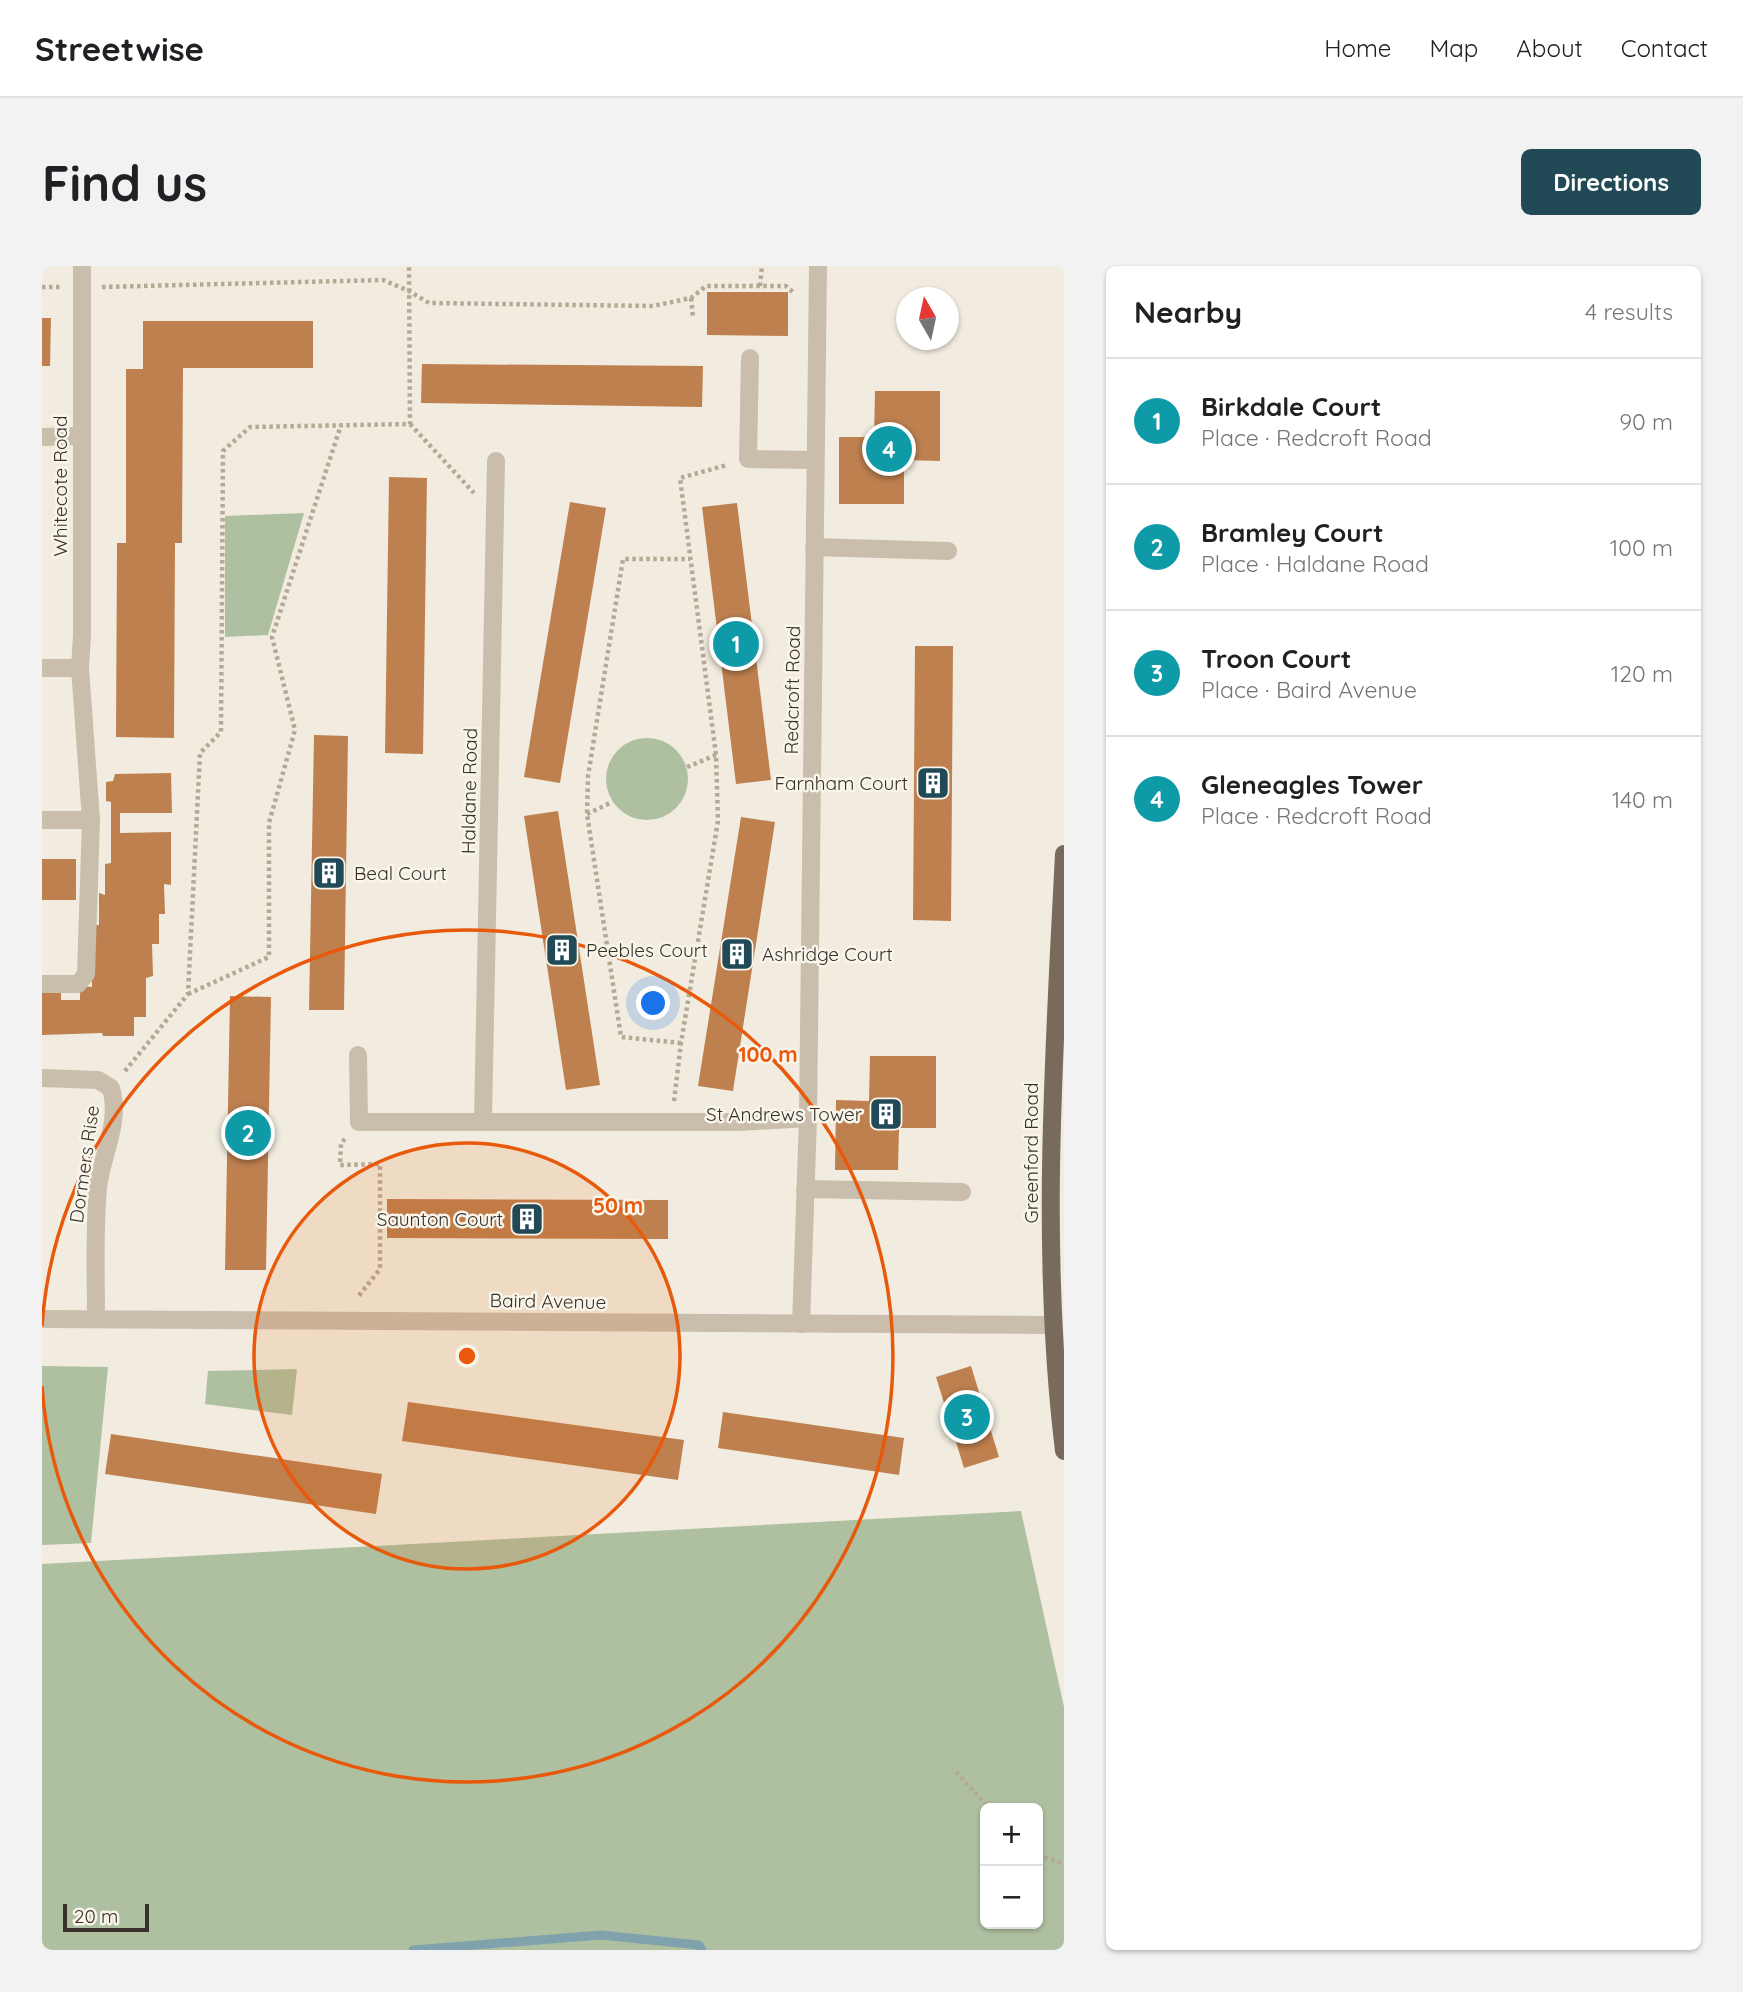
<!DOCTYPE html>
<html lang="en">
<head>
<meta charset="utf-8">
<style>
  body { margin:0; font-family:Quicksand,sans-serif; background:#f2f2f2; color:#202124 }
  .controls { position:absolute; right:21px; bottom:21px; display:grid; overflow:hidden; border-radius:10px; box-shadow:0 2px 5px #0004 }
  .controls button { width:63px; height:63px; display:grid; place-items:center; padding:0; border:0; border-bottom:2px solid #e0e0e0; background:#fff; color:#202124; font:35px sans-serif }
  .compass { position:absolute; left:854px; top:21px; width:63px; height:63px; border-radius:50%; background:#fff; box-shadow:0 2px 5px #0004; rotate:351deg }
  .scale { position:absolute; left:21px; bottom:18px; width:86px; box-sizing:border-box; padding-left:7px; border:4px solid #37312a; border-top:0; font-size:19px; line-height:24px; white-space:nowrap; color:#37312a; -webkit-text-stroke:5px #f9f5eb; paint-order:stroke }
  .you { position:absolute; left:612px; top:738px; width:24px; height:24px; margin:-18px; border:5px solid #fff; border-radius:50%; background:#1a73e8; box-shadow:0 0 0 10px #1a73e833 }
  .badge { display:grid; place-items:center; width:46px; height:46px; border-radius:50%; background:#224956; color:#fff; font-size:23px; font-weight:700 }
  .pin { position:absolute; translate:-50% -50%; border:4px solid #fff; box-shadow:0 2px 7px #0006 }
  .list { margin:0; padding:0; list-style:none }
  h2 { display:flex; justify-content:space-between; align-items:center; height:91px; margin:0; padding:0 28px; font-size:30px }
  h2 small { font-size:23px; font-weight:400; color:#757577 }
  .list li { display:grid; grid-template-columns:46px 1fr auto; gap:21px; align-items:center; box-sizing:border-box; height:126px; padding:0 28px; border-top:2px solid #e0e0e0 }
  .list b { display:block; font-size:26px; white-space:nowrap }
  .list p { margin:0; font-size:23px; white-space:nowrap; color:#757577 }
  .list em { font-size:23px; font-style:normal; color:#757577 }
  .map { position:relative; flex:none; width:1022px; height:1684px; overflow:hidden; border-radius:10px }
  header { display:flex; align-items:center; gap:42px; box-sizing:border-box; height:98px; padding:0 35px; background:#fff; border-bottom:2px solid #e0e0e0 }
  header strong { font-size:33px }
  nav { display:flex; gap:38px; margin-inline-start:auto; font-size:24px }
  .intro { display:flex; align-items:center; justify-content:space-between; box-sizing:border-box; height:168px; padding:0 42px }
  h1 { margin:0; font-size:49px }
  .button { padding:18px 32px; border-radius:10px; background:#224956; color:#fff; font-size:24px; font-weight:700 }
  main { display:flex; gap:42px; padding:0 42px }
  aside { flex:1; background:#fff; border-radius:10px; box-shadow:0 2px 5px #0004 }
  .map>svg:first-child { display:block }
  .green { fill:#aec09f; fill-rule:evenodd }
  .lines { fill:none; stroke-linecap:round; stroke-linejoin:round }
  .stream { stroke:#7fa2ad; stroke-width:9 }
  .building { fill:#bf804f }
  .path { stroke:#b5a995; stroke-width:4.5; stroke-dasharray:3.5 3.5; stroke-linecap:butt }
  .minor { stroke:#c9beab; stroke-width:18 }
  .major { stroke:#786b5c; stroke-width:18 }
  .ring { fill:none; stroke:#e8590c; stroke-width:3.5 }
  .labels { text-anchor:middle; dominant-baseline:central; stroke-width:5; stroke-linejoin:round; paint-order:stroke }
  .street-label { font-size:19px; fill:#37312a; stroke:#f9f5eb }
  .poi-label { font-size:19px; fill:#37312a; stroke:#f9f5eb; text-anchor:end }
  .centre { fill:#e8590c; stroke:#f9f5eb; stroke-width:3.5 }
  .ring-label { font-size:21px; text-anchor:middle; font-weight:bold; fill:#e8590c; stroke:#f9f5eb; stroke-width:5; stroke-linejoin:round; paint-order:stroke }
</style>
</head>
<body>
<header>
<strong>Streetwise</strong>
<nav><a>Home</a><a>Map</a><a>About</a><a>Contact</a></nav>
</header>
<div class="intro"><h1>Find us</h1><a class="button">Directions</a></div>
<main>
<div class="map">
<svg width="1022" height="1684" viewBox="0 0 1022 1684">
  <rect width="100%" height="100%" fill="#f1ecdf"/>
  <g class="green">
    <path d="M262,247L226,369L183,371V250Z"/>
    <circle cx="605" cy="513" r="41"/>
    <path d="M0,1100L66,1101L49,1277L0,1279Z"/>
    <path d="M255,1103L250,1149L163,1138L166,1105Z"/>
    <path d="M979,1245L1022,1441V1684H0V1298ZM996,1542V1658H943V1542Z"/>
  </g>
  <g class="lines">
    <path class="stream" d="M371,1684L559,1669L657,1679L660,1684"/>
  </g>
  <g class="building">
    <path d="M665,26H746V70L665,69Z"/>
    <path d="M0,52H9L8,100H0Z"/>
    <path d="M101,55H271V102H141L140,277H133L132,472L74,471L75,277H84V103H101Z"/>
    <path d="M380,98L661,100L660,141L379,137Z"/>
    <path d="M833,125H898V195L862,194V238H797V171H832Z"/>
    <path d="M347,211L385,212L381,488L343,487Z"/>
    <path d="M528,236L564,242L518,517L482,511Z"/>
    <path d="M695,237L729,514L694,518L660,241Z"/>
    <path d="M873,380H911L909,655L871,654Z"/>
    <path d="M272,469L306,470L302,744H267Z"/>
    <path d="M129,507L130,547H78V567L129,566V619L122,618L123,648H117V678H110L111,710L104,712V751H92V770H61L60,767L0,769V721H19V734H38V720L50,721L49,659H57V627L63,629V598L69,597V536L64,535V516L71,515L73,508Z"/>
    <path d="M516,545L558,819L524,824L482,550Z"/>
    <path d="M699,551L733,556L691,825L656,820Z"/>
    <rect x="0" y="593" width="34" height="41"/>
    <path d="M188,730L229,731L224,1004H183Z"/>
    <path d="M828,790H894V862H857L856,904H793L794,834L827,835Z"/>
    <path d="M345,933L626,934V973L345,972Z"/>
    <path d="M929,1100L957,1191L922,1202L894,1111Z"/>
    <path d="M366,1136L642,1174L636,1214L360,1175Z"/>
    <path d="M681,1146L862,1172L857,1209L676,1182Z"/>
    <path d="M69,1168L340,1208L334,1248L63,1208Z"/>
  </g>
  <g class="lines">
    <g class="path">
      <path d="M718,20L720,0"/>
      <path d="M0,21H20"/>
      <path d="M60,21L341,14L367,25L387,37L611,40L649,32L664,20H744L752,27"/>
      <path d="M649,32L651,51"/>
      <path d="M368,158L432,227"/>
      <path d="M645,501L674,489"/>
      <path d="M545,548L570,536"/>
      <path d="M146,728L227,691V557L253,464L230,371L299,159"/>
      <path d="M639,777L579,771L545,548L546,510L581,293H648"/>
      <path d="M83,805L146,728L158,487L179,466L181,185L208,161L368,158L367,0"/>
      <path d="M632,835L639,777L676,555L674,489L638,212L685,199"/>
      <path d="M303,873L299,877L298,899L338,898V1003L315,1032"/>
      <path d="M914,1506L947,1542"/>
      <path d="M996,1589L1022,1598"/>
    </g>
    <g class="minor">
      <path d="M708,92L706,193L773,194"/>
      <path d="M0,171L39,170"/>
      <path d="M772,281L906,285"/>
      <path d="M0,402H38L40,369V0"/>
      <path d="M0,554H49L38,402"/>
      <path d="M0,718H36L44,708L49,554"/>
      <path d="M316,789L317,856H698L766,852"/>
      <path d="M0,812L56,814L69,822C79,857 60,887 56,922C52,965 54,1009 54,1052"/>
      <path d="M441,855L454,195"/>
      <path d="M763,923L920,926"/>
      <path d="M0,1053L1011,1059"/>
      <path d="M759,1058L766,852L776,0"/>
    </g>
    <path class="major" d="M1022,588C1012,787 998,987 1022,1185"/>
  </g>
  <circle cx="425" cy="1090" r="213" fill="#e8590c" fill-opacity=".12"/>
  <g class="ring">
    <circle cx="425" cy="1090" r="213"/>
    <path d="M0 1060A426 426 0 1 1 0 1120"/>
  </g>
  <defs>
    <symbol id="building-square" viewBox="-11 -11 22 22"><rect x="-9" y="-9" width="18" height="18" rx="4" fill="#224956" stroke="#f9f5eb"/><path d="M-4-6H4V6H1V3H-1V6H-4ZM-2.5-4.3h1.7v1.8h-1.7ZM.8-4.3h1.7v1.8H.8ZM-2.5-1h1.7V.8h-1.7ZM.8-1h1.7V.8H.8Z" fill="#fff"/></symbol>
  </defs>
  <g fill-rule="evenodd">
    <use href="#building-square" x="872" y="498" width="38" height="38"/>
    <use href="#building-square" x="268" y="588" width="38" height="38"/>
    <use href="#building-square" x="501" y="665" width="38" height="38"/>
    <use href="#building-square" x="676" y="669" width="38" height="38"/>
    <use href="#building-square" x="825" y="829" width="38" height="38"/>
    <use href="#building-square" x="466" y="934" width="38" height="38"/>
  </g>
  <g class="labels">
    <g class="street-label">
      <text transform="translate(18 220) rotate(-90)">Whitecote Road</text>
      <text transform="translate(750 424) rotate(-89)">Redcroft Road</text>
      <text transform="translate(427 525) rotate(-89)">Haldane Road</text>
      <text transform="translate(989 887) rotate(-90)">Greenford Road</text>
      <text transform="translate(42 898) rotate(-82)">Dormers Rise</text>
      <text transform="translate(506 1035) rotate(1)">Baird Avenue</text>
    </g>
    <g class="poi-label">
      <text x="866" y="517">Farnham Court</text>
      <text x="312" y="607" text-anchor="start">Beal Court</text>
      <text x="544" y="684" text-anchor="start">Peebles Court</text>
      <text x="720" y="688" text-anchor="start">Ashridge Court</text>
      <text x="820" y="848">St Andrews Tower</text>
      <text x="461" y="953">Saunton Court</text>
    </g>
  </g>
  <circle cx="425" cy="1090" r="10" class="centre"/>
  <g class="ring-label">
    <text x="726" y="796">100 m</text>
    <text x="576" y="947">50 m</text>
  </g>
</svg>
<div class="controls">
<button>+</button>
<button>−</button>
</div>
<svg class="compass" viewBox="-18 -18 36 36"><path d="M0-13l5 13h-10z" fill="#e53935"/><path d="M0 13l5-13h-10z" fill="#757577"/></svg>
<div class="scale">20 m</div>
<div class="you"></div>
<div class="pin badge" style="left:694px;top:378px;background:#0f9aa8">1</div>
<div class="pin badge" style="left:206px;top:867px;background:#0f9aa8">2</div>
<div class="pin badge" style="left:925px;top:1151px;background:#0f9aa8">3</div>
<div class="pin badge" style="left:847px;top:183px;background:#0f9aa8">4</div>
</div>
<aside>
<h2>Nearby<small>4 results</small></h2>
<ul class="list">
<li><span class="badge" style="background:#0f9aa8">1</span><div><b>Birkdale Court</b><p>Place · Redcroft Road</p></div><em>90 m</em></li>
<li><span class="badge" style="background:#0f9aa8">2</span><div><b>Bramley Court</b><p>Place · Haldane Road</p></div><em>100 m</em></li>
<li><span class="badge" style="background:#0f9aa8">3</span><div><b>Troon Court</b><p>Place · Baird Avenue</p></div><em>120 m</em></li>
<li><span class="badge" style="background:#0f9aa8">4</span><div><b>Gleneagles Tower</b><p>Place · Redcroft Road</p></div><em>140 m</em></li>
</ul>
</aside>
</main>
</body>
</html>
